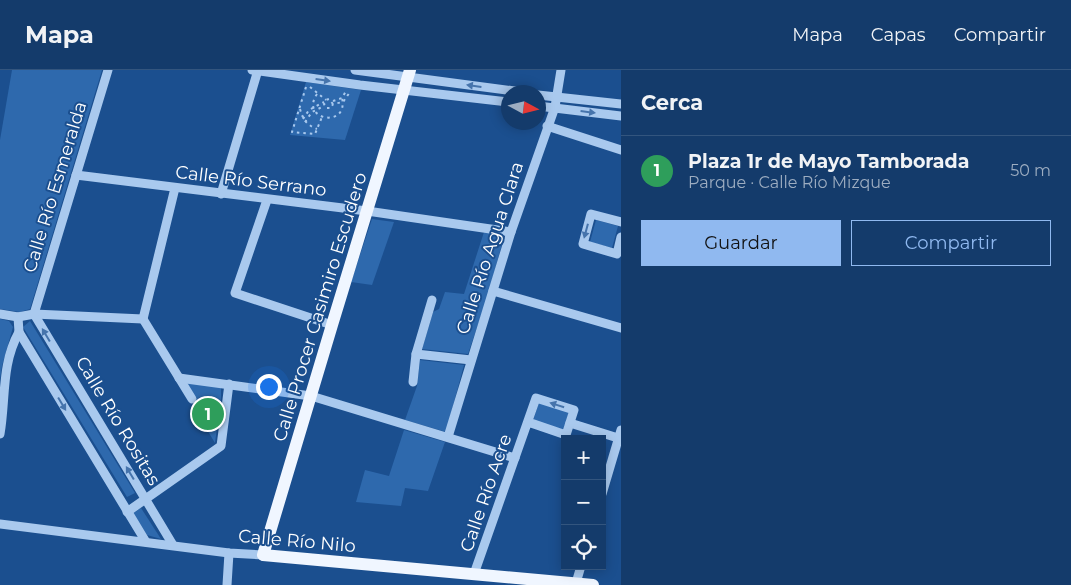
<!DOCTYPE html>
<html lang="es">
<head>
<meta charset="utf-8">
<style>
  body { margin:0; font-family:Montserrat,sans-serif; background:#1d4271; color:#f1f3f6 }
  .controls { position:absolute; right:15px; bottom:15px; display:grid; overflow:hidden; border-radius:0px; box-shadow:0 2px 12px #0003 }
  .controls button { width:45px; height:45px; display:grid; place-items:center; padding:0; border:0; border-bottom:1px solid #33557e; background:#143b6b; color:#f1f3f6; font:25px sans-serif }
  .compass { position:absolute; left:501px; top:15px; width:45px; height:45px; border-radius:50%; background:#143b6b; box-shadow:0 2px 12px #0003; rotate:97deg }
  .you { position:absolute; left:268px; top:316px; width:18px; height:18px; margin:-12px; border:4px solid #fff; border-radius:50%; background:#1a73e8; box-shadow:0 0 0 8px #1a73e833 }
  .badge { display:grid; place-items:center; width:32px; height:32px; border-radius:50%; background:#90b9f0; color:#fff; font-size:16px; font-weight:700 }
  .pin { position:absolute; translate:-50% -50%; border:2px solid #fff; box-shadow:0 1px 5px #0006 }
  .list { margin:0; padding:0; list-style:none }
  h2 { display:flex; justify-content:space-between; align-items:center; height:65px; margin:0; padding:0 20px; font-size:21px }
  h2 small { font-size:16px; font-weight:400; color:#9dadc1 }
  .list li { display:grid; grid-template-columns:32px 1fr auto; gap:15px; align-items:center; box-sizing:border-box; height:70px; padding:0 20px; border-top:1px solid #33557e }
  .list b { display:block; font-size:19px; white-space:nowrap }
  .list p { margin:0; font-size:16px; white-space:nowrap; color:#9dadc1 }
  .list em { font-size:16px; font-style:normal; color:#9dadc1 }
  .actions { display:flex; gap:10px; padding:15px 20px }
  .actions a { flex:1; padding:11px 0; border:1px solid #90b9f0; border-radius:0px; text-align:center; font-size:18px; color:#90b9f0 }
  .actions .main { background:#90b9f0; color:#111 }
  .icon { flex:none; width:28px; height:28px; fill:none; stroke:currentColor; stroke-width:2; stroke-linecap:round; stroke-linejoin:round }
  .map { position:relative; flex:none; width:621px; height:515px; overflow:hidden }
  header { display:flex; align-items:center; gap:30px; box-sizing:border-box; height:70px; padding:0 25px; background:#143b6b; border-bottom:1px solid #33557e }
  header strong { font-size:24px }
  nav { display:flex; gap:28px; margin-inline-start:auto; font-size:18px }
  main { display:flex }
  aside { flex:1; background:#143b6b }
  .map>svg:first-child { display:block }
  .green { fill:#2e69ad }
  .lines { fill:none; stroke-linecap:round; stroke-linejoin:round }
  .path { stroke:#a9c9ee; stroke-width:2; stroke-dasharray:2.5 4; stroke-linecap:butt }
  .minor { stroke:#a9c9ee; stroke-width:9 }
  .major { stroke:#f0f6ff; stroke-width:12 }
  .oneway { fill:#4674ac }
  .labels { text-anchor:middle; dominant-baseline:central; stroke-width:4; stroke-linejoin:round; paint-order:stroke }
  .street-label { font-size:18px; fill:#fff; stroke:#1b4f8f }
</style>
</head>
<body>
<header>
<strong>Mapa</strong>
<nav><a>Mapa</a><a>Capas</a><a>Compartir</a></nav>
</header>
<main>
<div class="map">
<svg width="621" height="515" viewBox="0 0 621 515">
  <rect width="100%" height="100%" fill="#1b4f8f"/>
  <g class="green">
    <path d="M12,0H102L30,239L20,242L0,239V70Z"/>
    <path d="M306,12L361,20L345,70L290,65Z"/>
    <path d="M372,149L394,152L372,215L351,212Z"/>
    <path d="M596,150L618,156L612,178L590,172Z"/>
    <path d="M484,162L500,165L503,171L487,228L468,284L422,279L433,242L439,239L445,222L464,224Z"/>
    <path d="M0,249L9,251L13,257L2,296L0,310Z"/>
    <path d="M30,251L135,423L127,427L23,257Z"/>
    <path d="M420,290L464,295L446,362L405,350L417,316Z"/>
    <path d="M185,312L218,316L221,318V329L215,373L192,335L194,334V331Z"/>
    <path d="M539,332L569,342L563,361L533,351Z"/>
    <path d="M404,360L445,372L428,421L405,418L401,436L356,432L365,400L389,406Z"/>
    <path d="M141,438L161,469L147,465L133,443Z"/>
  </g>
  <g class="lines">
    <g class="path">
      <path d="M306,17L292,62L315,64L322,47"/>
      <path d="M310,17L326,30"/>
      <path d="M317,24C299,50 349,59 342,28"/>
      <path d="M333,31L342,28L346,21"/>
      <path d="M333,34L329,29L326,30L324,34L326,38H331L333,34L343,32L350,22"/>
      <path d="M300,39C303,50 307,55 317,59"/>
      <path d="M303,49L309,40L324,32"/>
      <path d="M305,52L312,42L324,36"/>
    </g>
    <g class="minor">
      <path d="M252,0L360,15L508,32"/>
      <path d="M355,0L522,22"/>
      <path d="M538,25L621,34"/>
      <path d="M538,36L621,46"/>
      <path d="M547,56L621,80"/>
      <path d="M76,105L367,141L511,162"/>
      <path d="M221,124L258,0"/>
      <path d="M267,130L235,223L332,255"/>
      <path d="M621,152L591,144L583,174L617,184L621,167"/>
      <path d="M493,221L621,258"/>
      <path d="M0,244L18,247L34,244L143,249"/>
      <path d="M34,244L173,475"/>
      <path d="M34,244L108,0"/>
      <path d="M18,247L19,262L146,472"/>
      <path d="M143,249L175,118"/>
      <path d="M143,249L192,329"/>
      <path d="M416,284L471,290"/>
      <path d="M179,308L311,326L515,388"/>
      <path d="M413,312L416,284L432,230"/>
      <path d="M570,353L621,369"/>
      <path d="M0,364C6,329 1,294 19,262"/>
      <path d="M448,367L511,162L555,37L561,0"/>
      <path d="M602,424L621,360"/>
      <path d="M127,442L221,376L229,314"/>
      <path d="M0,454L229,483L263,485"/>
      <path d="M474,504L536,328L574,340L566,365L528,352"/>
      <path d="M576,513L581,496"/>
      <path d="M227,515L229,483"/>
    </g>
    <path class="major" d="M410,0L332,255L263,485L593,515"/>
  </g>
  <defs><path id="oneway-solid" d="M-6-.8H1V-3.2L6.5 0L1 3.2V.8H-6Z" transform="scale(1.25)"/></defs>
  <g class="oneway">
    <use href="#oneway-solid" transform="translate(323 10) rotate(8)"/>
    <use href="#oneway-solid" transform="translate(474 16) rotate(-172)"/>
    <use href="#oneway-solid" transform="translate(588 42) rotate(7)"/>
    <use href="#oneway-solid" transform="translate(586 161) rotate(105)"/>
    <use href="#oneway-solid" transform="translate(46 265) rotate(-121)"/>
    <use href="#oneway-solid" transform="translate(62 334) rotate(59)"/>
    <use href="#oneway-solid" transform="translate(557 335) rotate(-162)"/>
    <use href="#oneway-solid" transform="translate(130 403) rotate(-121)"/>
  </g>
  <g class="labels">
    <g class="street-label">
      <text transform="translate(251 111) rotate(7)">Calle Río Serrano</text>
      <text transform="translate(55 117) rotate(-73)">Calle Río Esmeralda</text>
      <text transform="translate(490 178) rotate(-72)">Calle Río Agua Clara</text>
      <text transform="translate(320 237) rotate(-73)">Calle Procer Casimiro Escudero</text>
      <text transform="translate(118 351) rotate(59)">Calle Río Rositas</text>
      <text transform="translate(486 423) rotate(-71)">Calle Río Acre</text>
      <text transform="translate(297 471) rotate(5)">Calle Río Nilo</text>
    </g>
  </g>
</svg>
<div class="controls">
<button>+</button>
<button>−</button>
<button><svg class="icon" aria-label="locate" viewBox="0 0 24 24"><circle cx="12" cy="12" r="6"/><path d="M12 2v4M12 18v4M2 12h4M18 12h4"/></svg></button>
</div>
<svg class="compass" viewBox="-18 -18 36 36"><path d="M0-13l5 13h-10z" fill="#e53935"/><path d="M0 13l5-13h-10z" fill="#9dadc1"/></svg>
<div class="you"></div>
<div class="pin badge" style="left:208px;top:344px;background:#2e9e5b">1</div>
</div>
<aside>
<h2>Cerca<small></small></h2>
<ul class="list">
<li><span class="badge" style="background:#2e9e5b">1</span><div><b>Plaza 1r de Mayo Tamborada</b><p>Parque · Calle Río Mizque</p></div><em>50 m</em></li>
</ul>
<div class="actions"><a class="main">Guardar</a><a>Compartir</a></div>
</aside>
</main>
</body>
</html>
